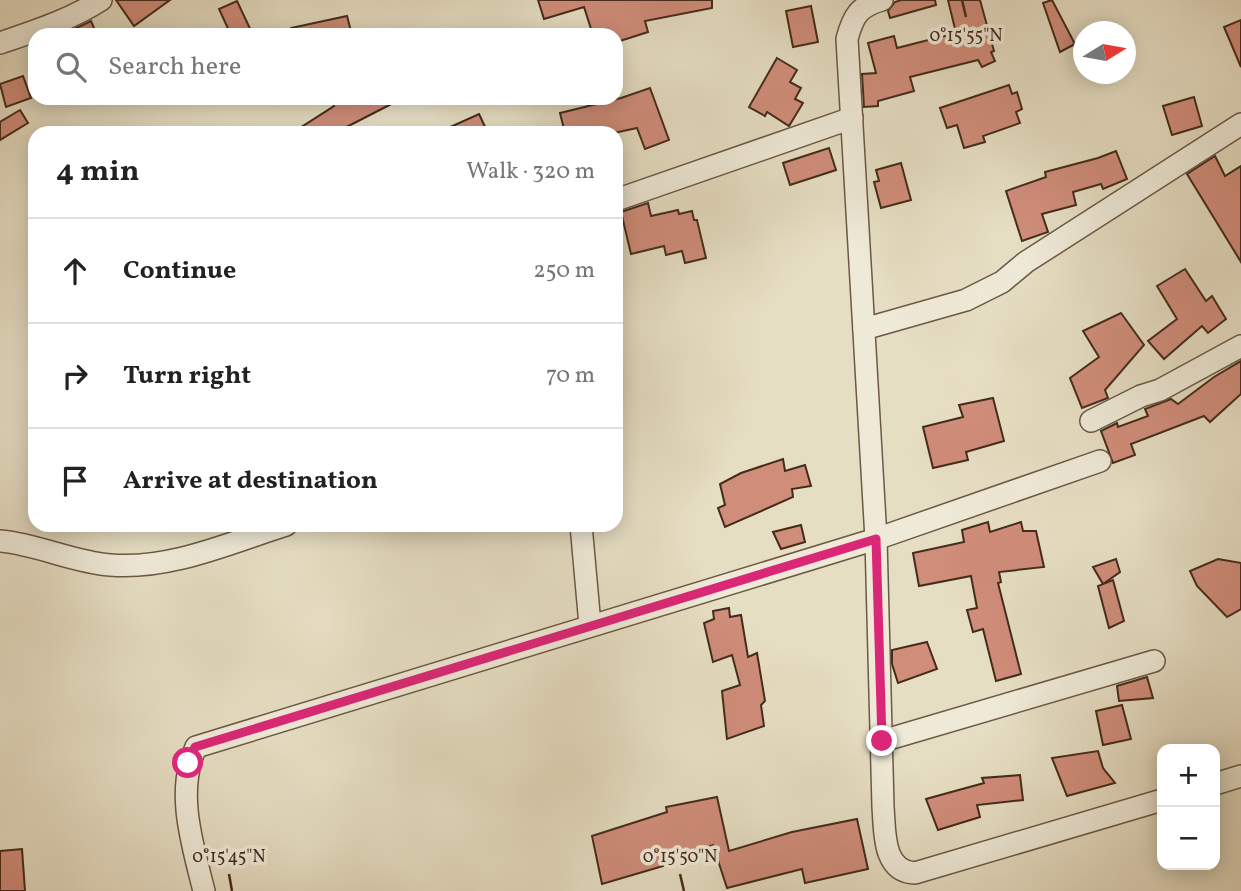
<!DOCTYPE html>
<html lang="en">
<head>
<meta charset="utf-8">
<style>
  body { margin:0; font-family:Vollkorn,serif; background:#f2f2f2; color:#222 }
  .controls { position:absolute; right:21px; bottom:21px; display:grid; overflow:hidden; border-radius:14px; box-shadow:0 4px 18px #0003 }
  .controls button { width:63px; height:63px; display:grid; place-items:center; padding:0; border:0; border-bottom:2px solid #e0e0e0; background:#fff; color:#222; font:35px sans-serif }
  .compass { position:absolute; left:1073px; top:21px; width:63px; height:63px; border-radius:50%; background:#fff; box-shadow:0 4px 18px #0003; rotate:79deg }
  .stop { position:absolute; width:21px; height:21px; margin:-16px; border:5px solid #db2777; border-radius:50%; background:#fff }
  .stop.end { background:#db2777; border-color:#fff; box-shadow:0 2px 7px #0008 }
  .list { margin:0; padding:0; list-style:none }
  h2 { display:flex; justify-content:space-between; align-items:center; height:91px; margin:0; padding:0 28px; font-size:30px }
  h2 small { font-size:23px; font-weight:400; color:#767676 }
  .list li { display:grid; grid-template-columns:46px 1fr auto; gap:21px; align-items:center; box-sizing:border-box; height:105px; padding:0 28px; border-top:2px solid #e0e0e0 }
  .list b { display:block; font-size:26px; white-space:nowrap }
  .list em { font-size:23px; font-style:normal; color:#767676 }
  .icon { flex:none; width:38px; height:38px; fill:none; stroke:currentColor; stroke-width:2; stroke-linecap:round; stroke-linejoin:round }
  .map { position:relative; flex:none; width:1241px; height:891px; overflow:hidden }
  .search { position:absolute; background:#fff; box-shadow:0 4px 18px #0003; left:28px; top:28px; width:595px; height:77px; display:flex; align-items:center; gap:18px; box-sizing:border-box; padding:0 24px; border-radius:21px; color:#767676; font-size:26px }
  .panel { position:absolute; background:#fff; box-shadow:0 4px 18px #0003; left:28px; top:126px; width:595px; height:406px; border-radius:21px }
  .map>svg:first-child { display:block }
  .building { fill:#d08d7a; stroke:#442b1b; stroke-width:2 }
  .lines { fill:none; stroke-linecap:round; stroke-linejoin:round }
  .minor-casing { stroke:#6c5845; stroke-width:24 }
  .minor { stroke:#efead8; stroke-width:21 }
  .route { stroke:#db2777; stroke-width:9 }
  .ticks { fill:none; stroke:#442b1b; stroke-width:2.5 }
  .ticks-label { font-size:18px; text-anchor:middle; fill:#442b1b; stroke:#efead8; stroke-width:7; stroke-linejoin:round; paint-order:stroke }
</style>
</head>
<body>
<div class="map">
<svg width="1241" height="891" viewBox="0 0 1241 891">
  <rect width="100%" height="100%" fill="#e6dec3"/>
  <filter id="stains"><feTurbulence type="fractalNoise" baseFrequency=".00286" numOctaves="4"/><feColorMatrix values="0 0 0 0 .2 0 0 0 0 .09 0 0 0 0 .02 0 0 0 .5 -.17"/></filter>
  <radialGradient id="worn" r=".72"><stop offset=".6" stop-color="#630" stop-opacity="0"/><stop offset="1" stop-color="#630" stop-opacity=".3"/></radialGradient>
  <g class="building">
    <path d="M116,0H170L134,26Z"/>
    <path d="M538,0H712V8L645,21L648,32L617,42L616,35H593L584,7L544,19Z"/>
    <path d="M901,0H935L936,5L890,18L888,11L895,2Z"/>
    <path d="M948,0H980L994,51L991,52L995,61L982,67L978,60L910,77L914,91L878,101V106L864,107L862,74L876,73L868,43L894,36L897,48L956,33Z"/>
    <path d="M1052,0L1075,44L1060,52L1043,3Z"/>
    <path d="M237,1L253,35H231L219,9Z"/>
    <path d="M811,6L818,42L793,47L786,11Z"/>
    <path d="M347,16L352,35H292L291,28Z"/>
    <path d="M1241,20V67L1224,27Z"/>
    <path d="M91,21L97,35H70L68,32Z"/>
    <path d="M777,58L797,70L790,82L801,88L795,99L803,103L789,126L767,112L765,116L749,107Z"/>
    <path d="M23,76L31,98L6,107L0,84Z"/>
    <path d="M1009,85L1012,94L1017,92L1022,109L1016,112L1020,123L983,136L985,142L964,148L957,125L947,128L940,108Z"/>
    <path d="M650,88L669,140L645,149L637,128L614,133H565L560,113L621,98Z"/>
    <path d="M1194,97L1202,126L1172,135L1163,106Z"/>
    <path d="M331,98H403L335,133H292L334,106Z"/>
    <path d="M20,110L28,123L0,140V122Z"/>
    <path d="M479,114L488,133H437Z"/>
    <path d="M829,148L836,170L790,185L783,163Z"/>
    <path d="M1116,151L1127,179L1103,189L1101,184L1073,192L1076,205L1042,214L1048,232L1022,241L1006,191L1046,177L1045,172L1098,158Z"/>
    <path d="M1215,156L1225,176L1241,166V262L1187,174Z"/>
    <path d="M901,163L911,200L881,208L874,182L879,181L876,170Z"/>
    <path d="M648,203L651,216L678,210L679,214L692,211L694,220H697L706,258L685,263L682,251L666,255L664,246L631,254L621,212Z"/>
    <path d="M1185,269L1206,301L1212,296L1226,319L1208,333L1202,326L1164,359L1148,341L1177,319L1157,286Z"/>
    <path d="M1121,313L1144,345L1105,390L1108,398L1082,408L1070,378L1099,357L1083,331Z"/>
    <path d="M1241,361V394L1210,422L1204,416L1131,444L1135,455L1113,463L1101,431L1117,423L1118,427L1148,416L1145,409L1171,399L1178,404L1214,377Z"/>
    <path d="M993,398L1004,441L966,452L968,460L933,468L923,427L963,417L959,405Z"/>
    <path d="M783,459L785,471L805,465L811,486L792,489L793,497L725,527L718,508L725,505L720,484L741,473Z"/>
    <path d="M988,522L990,532L1021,522L1023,531H1036L1044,567L999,572L1001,582L998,583L1021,674L996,681L983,629L973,632L967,610L977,608L971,576L919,586L913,553L964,542L962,530Z"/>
    <path d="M801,525L805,542L781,549L773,532Z"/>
    <path d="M1116,559L1120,572L1103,584L1093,567Z"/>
    <path d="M1218,559L1241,563V609L1227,617L1197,586L1190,571Z"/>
    <path d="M1113,580L1124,621L1109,628L1098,586Z"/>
    <path d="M729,608L730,617L741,615L748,657L757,653L765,701L761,705L764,726L727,739L722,691L740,685L732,655L713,662L704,623L714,619L713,611Z"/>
    <path d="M927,642L937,669L898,683L892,664V650Z"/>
    <path d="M1147,677L1153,698L1119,701L1117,686Z"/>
    <path d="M1122,705L1131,739L1103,745L1096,711Z"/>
    <path d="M1098,751L1103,768L1115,783L1067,796L1052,758Z"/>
    <path d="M1020,775L1023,800L977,805L980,817L938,830L926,799L984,783L982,778Z"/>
    <path d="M717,797L729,851L792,832L857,819L868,869L805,883L802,869L727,888L713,845L662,862L663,866L602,884L592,836L667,812L666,807Z"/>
    <path d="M22,849L25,891H0V851Z"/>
  </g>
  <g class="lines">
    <defs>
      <g id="minor">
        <path d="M882,0C859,6 853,16 847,39L876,539L883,807C885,830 882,872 915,873L1162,800"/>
        <path d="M0,43C35,31 70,20 101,0"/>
        <path d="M616,200L852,118"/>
        <path d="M864,329L966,300L1002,282L1026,262L1241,124"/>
        <path d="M1091,421L1141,396L1160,390L1241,346"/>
        <path d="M581,525L590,625"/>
        <path d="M0,541C37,544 72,562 110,565C170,570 229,543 286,525"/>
        <path d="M882,741L1154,661"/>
        <path d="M1215,784L1241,776"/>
        <path d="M204,891C193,846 175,792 196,747L876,539L1100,461"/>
      </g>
    </defs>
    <use href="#minor" class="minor-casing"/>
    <use href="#minor" class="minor"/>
  </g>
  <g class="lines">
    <path class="route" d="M188,763L195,747L876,539L882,741"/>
  </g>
  <path class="ticks" d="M962,0L966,17M229,874L232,891M680,874L684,891"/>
  <g class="ticks-label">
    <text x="966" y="41">0°15'55"N</text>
    <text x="229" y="862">0°15'45"N</text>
    <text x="680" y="862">0°15'50"N</text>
  </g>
  <rect width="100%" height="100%" filter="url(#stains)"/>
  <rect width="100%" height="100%" fill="url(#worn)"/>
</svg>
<div class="controls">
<button>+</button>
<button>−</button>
</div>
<svg class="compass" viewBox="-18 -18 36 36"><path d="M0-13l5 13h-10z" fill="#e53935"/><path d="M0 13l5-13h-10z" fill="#767676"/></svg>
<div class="stop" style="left:188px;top:763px"></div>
<div class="stop end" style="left:882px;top:741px"></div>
<div class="search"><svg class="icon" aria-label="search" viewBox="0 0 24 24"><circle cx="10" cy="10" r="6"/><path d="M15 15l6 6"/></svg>Search here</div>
<section class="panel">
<h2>4 min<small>Walk · 320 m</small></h2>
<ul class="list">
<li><svg class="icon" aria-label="ahead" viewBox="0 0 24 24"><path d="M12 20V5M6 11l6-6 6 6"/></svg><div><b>Continue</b></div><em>250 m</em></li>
<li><svg class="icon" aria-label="right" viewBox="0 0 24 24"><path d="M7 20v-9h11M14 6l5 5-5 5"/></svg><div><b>Turn right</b></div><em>70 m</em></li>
<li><svg class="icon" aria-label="arrive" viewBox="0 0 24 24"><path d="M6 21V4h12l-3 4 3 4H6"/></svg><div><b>Arrive at destination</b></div></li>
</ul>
</section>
</div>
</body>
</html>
